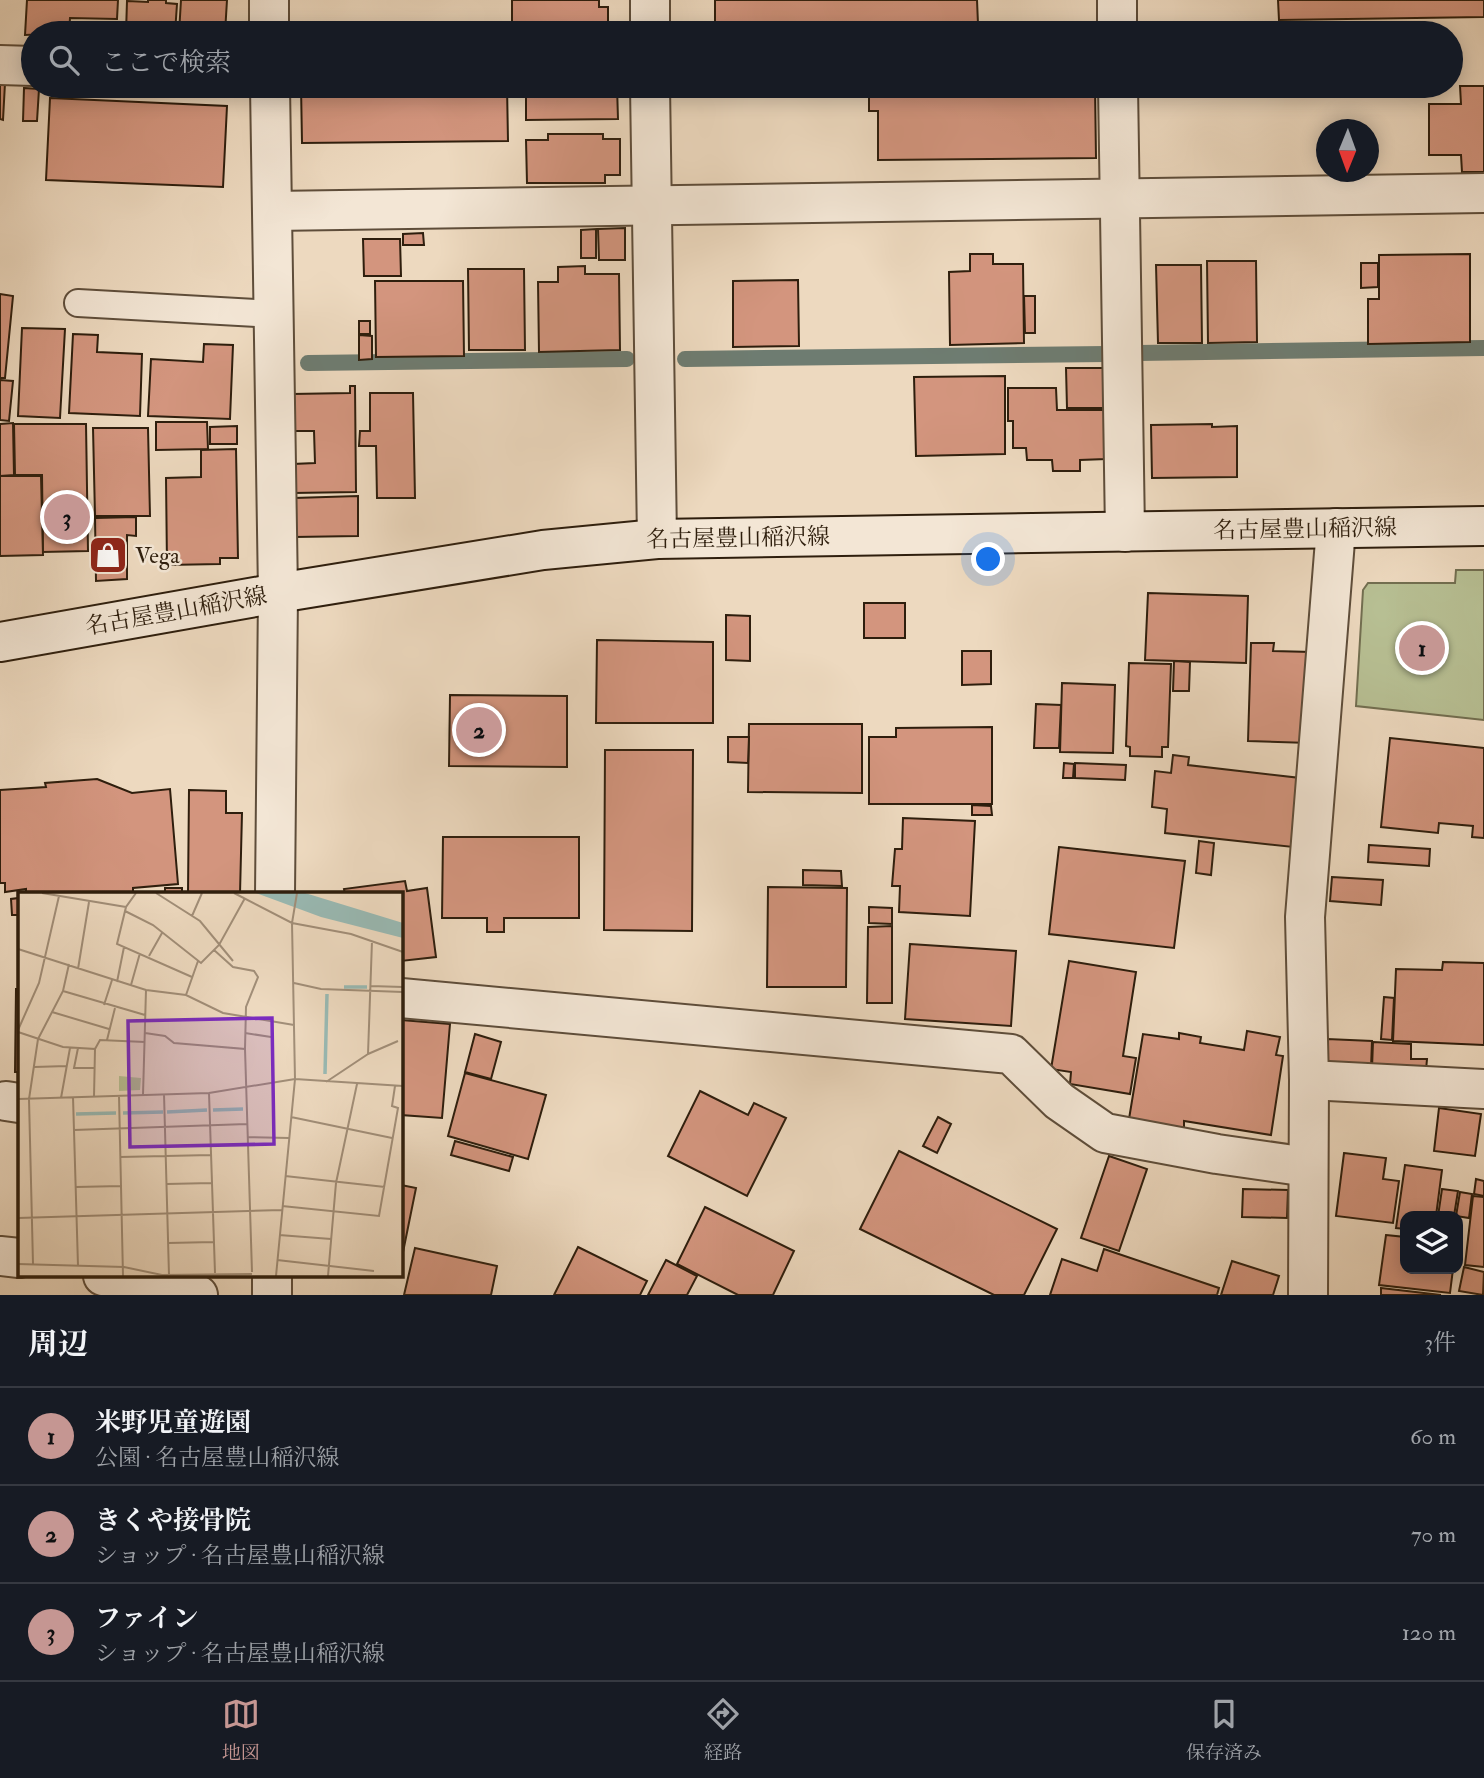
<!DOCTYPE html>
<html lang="ja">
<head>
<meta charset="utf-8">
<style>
  body { margin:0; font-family:"IM FELL Double Pica","Noto Serif JP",serif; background:#20242c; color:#f1f3f6 }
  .controls { position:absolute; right:21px; bottom:21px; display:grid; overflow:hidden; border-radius:14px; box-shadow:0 4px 18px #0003 }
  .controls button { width:63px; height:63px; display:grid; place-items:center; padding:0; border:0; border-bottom:2px solid #363941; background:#171b24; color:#f1f3f6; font:35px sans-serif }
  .compass { position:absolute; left:1316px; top:119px; width:63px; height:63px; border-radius:50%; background:#171b24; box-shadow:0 4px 18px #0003; rotate:181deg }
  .you { position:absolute; left:989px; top:560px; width:24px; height:24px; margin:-18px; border:5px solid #fff; border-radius:50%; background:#1a73e8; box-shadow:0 0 0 10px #1a73e833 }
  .badge { display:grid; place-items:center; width:46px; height:46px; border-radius:50%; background:#c59692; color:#111; font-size:23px; font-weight:700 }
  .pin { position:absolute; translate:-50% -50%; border:4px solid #fff; box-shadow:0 2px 7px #0006 }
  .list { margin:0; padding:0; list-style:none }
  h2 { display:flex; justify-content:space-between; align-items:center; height:91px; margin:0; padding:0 28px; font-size:30px }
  h2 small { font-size:23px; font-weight:400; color:#9ea1a6 }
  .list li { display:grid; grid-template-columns:46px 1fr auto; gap:21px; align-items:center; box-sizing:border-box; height:98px; padding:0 28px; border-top:2px solid #363941 }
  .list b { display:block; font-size:26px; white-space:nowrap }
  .list p { margin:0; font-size:23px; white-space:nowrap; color:#9ea1a6 }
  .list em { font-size:23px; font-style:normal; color:#9ea1a6 }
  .icon { flex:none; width:38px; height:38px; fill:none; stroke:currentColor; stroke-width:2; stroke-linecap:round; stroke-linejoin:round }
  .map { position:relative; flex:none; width:1484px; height:1295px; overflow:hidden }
  .search { position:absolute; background:#171b24; box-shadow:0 4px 18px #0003; left:21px; right:21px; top:21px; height:77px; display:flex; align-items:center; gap:18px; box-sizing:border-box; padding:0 24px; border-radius:38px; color:#9ea1a6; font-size:26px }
  .sheet { height:385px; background:#171b24 }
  nav { display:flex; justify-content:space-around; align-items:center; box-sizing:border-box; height:98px; border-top:2px solid #363941; background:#171b24; font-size:19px; color:#9ea1a6 }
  nav a { display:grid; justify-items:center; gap:4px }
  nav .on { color:#c59692 }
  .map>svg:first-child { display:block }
  .green { fill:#b7bf93; stroke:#726e50; stroke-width:2 }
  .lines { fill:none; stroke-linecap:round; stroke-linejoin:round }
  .stream { stroke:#6e7c71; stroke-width:16 }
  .building { fill:#d3957e; stroke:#2e1e0d; stroke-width:2 }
  .service-casing { stroke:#5e4d3a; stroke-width:30 }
  .minor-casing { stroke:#5e4d3a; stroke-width:42 }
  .secondary-casing { stroke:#2e1e0d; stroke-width:42 }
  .service { stroke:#f3e6d5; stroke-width:26 }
  .minor { stroke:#f3e6d5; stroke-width:38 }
  .secondary { stroke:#f3e6d5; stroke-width:38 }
  .labels { text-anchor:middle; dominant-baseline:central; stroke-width:5; stroke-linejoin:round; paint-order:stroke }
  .street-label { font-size:23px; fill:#2e1e0d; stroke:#f3e6d5 }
  .poi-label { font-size:23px; fill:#2e1e0d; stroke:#f3e6d5; text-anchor:start }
  .inset-river { fill:none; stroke:#99bab4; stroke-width:3.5 }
  .inset-road { fill:none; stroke:#a18e78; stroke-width:2 }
  .view { fill:#7b2cbf; fill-opacity:0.15; stroke:#7b2cbf; stroke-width:3.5 }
  .inset-edge { fill:none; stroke:#2e1e0d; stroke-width:3.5 }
</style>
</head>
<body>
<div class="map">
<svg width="1484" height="1295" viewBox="0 0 1484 1295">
  <rect width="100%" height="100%" fill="#edd9bf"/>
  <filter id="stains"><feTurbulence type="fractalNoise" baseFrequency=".00286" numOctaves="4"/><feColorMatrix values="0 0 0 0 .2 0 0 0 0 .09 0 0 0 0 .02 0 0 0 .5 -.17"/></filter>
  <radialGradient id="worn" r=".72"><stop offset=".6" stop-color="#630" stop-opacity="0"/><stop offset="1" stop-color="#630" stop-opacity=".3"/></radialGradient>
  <path class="green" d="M1456,570H1484V720L1356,706L1363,590L1368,583H1455Z"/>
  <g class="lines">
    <g class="stream">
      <path d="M1139,353L1484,348"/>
      <path d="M685,359L1106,354"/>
      <path d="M308,363L627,359"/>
    </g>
  </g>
  <g class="building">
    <path d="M27,0H118L117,19L70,18L69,33L25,35Z"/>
    <path d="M148,0H166V3L177,4L175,33H126L127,1L148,2Z"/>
    <path d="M181,0H227L225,33H179Z"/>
    <path d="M512,0H599V7H608V33L512,32Z"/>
    <path d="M715,0H977L978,24L715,27Z"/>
    <path d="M1278,0H1484V17L1279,20Z"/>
    <path d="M0,82L5,83L3,120L0,119Z"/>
    <path d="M301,86H507L508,141L302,143Z"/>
    <path d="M526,86H617L618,119L526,120Z"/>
    <path d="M900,86H1095L1096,158L878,160V111H869V94H901Z"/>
    <path d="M1460,86H1484V172H1462L1461,155H1429V104H1461Z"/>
    <path d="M24,88L39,89L37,121H23Z"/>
    <path d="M50,98L227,106L223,187L46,180Z"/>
    <path d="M548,134H603V139H620V175H605V183H527L526,140H548Z"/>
    <path d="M625,228V260H599L598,229Z"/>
    <path d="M596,229V258H581V230Z"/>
    <path d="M423,233L424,245H403V234Z"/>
    <path d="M363,239H400L401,276H364Z"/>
    <path d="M970,254H993V264H1023L1024,343L950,345L949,272L970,271Z"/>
    <path d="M1470,254V342L1368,344V299H1379V255Z"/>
    <path d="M1207,261H1256L1257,342L1208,343Z"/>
    <path d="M1361,263H1378V287L1361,288Z"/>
    <path d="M1156,265H1201L1202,343H1158Z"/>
    <path d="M585,266V274H619L620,350L539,352L538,282H558V267Z"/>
    <path d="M468,269H524L525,350H469Z"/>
    <path d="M798,280L799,346L733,347V281Z"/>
    <path d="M375,281H463L464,356L376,357Z"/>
    <path d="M0,294L13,296L5,378H0Z"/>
    <path d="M1024,296H1035V333H1025Z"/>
    <rect x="359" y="321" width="11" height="13"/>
    <path d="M22,328L65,329L60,418L18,416Z"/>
    <path d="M73,334L98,335L97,352L142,354L140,416L69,413Z"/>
    <path d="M359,335L372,336V359L359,360Z"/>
    <path d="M204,344L233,345L230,419L148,416L151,359L203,362Z"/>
    <path d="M1066,368H1104L1105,408H1067Z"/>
    <path d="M1005,376V454L916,456L914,377Z"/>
    <path d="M0,380L13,381L9,421L0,420Z"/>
    <path d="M350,386H355L356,492L293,493V464L315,463L314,431H292V394L350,393Z"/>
    <path d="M1008,388H1056L1057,410H1105L1106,459L1080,460V471H1053L1052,460H1027L1026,448H1013V421H1008Z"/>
    <path d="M370,393H413L415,498H377L376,446H359L360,431H370Z"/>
    <path d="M156,422H207L208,449L156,450Z"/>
    <path d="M13,423L14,475L0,476V424Z"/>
    <path d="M14,424H86L88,551L43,552L42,475H15Z"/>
    <path d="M1212,424V427L1237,426V477L1152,478L1151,425Z"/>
    <path d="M237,426V444H210V427Z"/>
    <path d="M93,428H148L150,516H95Z"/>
    <path d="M236,449L238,558H220V564L167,565L166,478L201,477V450Z"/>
    <path d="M0,476H41L43,555L0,556Z"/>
    <path d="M358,496V536L294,537V498Z"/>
    <path d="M136,517V536L127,535V579L96,581L95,518Z"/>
    <path d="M1148,593L1248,596L1246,663L1145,660Z"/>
    <rect x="864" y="603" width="41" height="35"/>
    <path d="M726,615L750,616V661L726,660Z"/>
    <path d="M597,640L713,642V723H596Z"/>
    <path d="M1251,643H1274L1273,651L1312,652L1309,743L1248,741Z"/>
    <path d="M962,651H991V684L962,685Z"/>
    <path d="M1174,661L1190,662L1189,691H1173Z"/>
    <path d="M1129,663L1171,664L1168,747H1162V757L1130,756V747L1126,746Z"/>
    <path d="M1062,683L1115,685L1113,753L1060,752Z"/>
    <path d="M450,695L567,696V767L449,766Z"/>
    <path d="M1036,704L1061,705L1059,748H1034Z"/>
    <path d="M749,724H862V793L748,792Z"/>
    <path d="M992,727V804H869V737H896V728Z"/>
    <path d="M728,737H749L748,763L728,762Z"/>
    <path d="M1390,738L1484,748V838L1472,837L1473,826L1439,823L1438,833L1381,827Z"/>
    <path d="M605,750H693L692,931L604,930Z"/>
    <path d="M1173,755L1189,757L1188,765L1300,778L1293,847L1165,833L1167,809L1152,807L1155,771L1171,773Z"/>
    <path d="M1064,763L1074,764L1073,778H1063Z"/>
    <path d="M1075,763L1126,765L1125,780L1075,778Z"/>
    <path d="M97,779L132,793L170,789L178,884L133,888V894H26V889L5,892V883H0V790L46,787L45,783Z"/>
    <path d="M189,790L226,791V813H242L240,894H188Z"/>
    <path d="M972,805L991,806L992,815H972Z"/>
    <path d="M903,818L975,821L970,916L899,912L900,886H892L895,849H902Z"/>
    <path d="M443,837H579V918H504V932H487V918H442Z"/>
    <path d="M1199,841L1214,843L1211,875L1196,873Z"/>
    <path d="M1369,845L1430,849L1429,866L1368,862Z"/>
    <path d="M1059,847L1185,861L1174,948L1049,934Z"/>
    <path d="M803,870L841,871L842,886L803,885Z"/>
    <path d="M1332,877L1383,880L1381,905L1330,901Z"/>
    <path d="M405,881L407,891L427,888L436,957L401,961V894H345L344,889Z"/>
    <path d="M768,887L847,888L846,987H767Z"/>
    <rect x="165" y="888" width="17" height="6"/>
    <path d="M19,898V915H12L11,899Z"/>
    <path d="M869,907L892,908V924L869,923Z"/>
    <path d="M892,926V1003H867L868,927Z"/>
    <path d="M910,944L1016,951L1011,1026L905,1019Z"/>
    <path d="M1069,961L1136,972L1123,1056L1136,1058L1130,1094L1070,1084L1071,1072L1051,1069Z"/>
    <path d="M1443,962L1484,963V1045L1393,1041L1396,969L1442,970Z"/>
    <path d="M16,989H19V1072H15Z"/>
    <path d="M1384,997L1394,998L1392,1040L1381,1039Z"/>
    <path d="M401,1020L450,1024L442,1118L401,1115Z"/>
    <path d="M1247,1031L1280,1037L1276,1055L1283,1056L1271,1135L1184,1121V1128L1129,1119L1143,1034L1179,1039V1033L1201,1037L1200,1043L1244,1050Z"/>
    <path d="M475,1034L501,1042L491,1079L465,1072Z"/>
    <path d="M1327,1039L1372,1041L1371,1068L1325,1066Z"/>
    <path d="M1373,1042L1411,1044V1059H1427L1426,1070L1372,1068Z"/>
    <path d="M465,1073L546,1095L528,1159L448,1136Z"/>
    <path d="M700,1091L748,1115L754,1103L786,1118L747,1196L668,1156Z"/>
    <path d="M1439,1108L1481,1114L1475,1156L1434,1151Z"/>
    <path d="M938,1117L951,1124L937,1153L923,1146Z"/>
    <path d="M455,1141L513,1157L509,1171L451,1155Z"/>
    <path d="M899,1151L1057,1229L1024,1295H994L860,1229Z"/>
    <path d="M1344,1153L1386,1158L1383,1179L1399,1181L1393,1223L1336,1216Z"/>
    <path d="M1109,1156L1147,1169L1119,1251L1081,1238Z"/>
    <path d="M1405,1165L1442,1170L1436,1216H1405V1229L1396,1228Z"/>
    <path d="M1476,1179L1484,1181V1196L1474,1194Z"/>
    <path d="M401,1185L416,1188L401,1262Z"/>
    <path d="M1243,1189L1288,1190L1287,1218L1242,1217Z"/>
    <path d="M1442,1189L1458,1191L1454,1216H1438Z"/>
    <path d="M1460,1192L1472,1194L1469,1218L1456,1216Z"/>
    <path d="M1473,1196L1484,1197V1267L1465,1265Z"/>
    <path d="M705,1207L794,1251L773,1295H738L677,1264Z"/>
    <path d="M1386,1235L1405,1237V1269H1453L1450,1293L1379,1285Z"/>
    <path d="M578,1247L647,1281L640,1295H554Z"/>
    <path d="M415,1248L497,1266L491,1295H404Z"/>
    <path d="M1104,1249L1219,1288L1217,1295H1050L1062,1259L1097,1271Z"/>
    <path d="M666,1260L697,1276L687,1295H648Z"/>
    <path d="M1232,1261L1279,1276L1273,1295H1221Z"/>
    <path d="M1464,1267L1484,1272L1483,1295L1459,1291Z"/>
    <path d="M1381,1288L1441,1295H1381Z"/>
  </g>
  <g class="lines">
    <defs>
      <path id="service" d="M78,303L274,314"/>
      <g id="minor">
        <path d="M269,0V33"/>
        <path d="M1117,0V33"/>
        <path d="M650,33V0"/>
        <path d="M0,65L33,66"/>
        <path d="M270,86L278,593L275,894"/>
        <path d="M650,86L657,539"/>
        <path d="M1118,86L1125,532"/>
        <path d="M273,211L1484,193"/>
        <path d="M401,998L1011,1054L1059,1101L1105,1133L1217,1154L1308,1167"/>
        <path d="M1309,1080L1484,1089"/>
        <path d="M6,1101L19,1103"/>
        <path d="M0,1256L19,1258"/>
        <path d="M103,1276L198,1295"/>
        <path d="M272,1295V1276"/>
        <path d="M1308,1295L1309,1080L1305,917L1336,528"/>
      </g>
      <path id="secondary" d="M0,642L278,593L543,550L657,539L1484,526"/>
    </defs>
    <use href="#service" class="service-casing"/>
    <use href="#minor" class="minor-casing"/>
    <use href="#secondary" class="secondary-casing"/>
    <use href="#service" class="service"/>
    <use href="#minor" class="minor"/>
    <use href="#secondary" class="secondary"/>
  </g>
  <defs>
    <symbol id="shop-square" viewBox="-11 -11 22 22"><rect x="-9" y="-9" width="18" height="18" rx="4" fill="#8f2418" stroke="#f3e6d5"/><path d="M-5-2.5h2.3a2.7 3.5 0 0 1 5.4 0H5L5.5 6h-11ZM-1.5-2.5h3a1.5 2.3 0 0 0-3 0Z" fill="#fff"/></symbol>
  </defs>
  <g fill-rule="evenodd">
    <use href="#shop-square" x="86" y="533" width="44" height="44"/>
  </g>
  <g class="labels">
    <g class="street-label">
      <text transform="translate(1305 529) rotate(-1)">名古屋豊山稲沢線</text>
      <text transform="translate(738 538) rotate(-1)">名古屋豊山稲沢線</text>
      <text transform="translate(176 611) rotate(-10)">名古屋豊山稲沢線</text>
    </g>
    <g class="poi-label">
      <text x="135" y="555">Vega</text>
    </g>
  </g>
  <g transform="translate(18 892)">
    <rect width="385" height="385" fill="#edd9bf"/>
    <path d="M101,184L123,186L122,198L101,199Z" fill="#b7bf93"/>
    <path d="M238,1H287L385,31V46L303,25Z" fill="#99bab4"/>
    <path class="inset-river" d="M326,95H349M307,182L309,102M195,218L225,217M149,220L189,218M105,221L145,220M58,222L98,221"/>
    <path class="inset-road" d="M24,1L108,15M118,1L108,15L99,52L174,85M138,1L182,29L215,69M216,1L274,31L333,42L385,60M107,19L135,33L183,71L201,53L227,6M174,24L184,1M0,57L128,98L168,103L205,121L276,133M196,58L215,75L236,79L240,85L228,115L227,157M131,64L144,41M60,77L71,10M99,90L106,55M276,91L303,97L385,100M113,93L122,61M352,94L385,95M45,99L127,123M168,103L180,69M86,113L94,88M34,120L91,137M0,138L21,91L41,4M0,140L45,155L77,157L76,205M127,141L147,144L156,151L227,157L234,380M227,141L253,145M89,148L97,116M60,156L56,176H77M77,157L82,148L127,150M350,162L380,149M16,175L49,174M308,190L350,162L354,49M191,201L197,381M146,202L151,383M125,203L128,98M101,204L105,384M55,205L60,374M43,206L52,156M0,207L191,201L277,187L385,194M273,225L374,246M56,238L229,232M230,245L271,246M102,265L193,263M267,284L367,295M149,292L194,291M58,295L103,294M264,314L361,324L380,216L374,214L377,194M0,326L264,318M261,343L313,347M150,351L196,350M259,368L356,379M0,372L106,375L144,383L234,382M15,372L11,207L20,147L45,99L51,72M258,384L277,187L274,31L279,1M310,384L318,291L339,192"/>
    <path class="view" d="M254,126L256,252L112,255L110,129Z"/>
    <rect width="385" height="385" class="inset-edge"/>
  </g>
  <rect width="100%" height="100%" filter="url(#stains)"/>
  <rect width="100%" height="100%" fill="url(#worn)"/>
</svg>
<div class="controls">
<button><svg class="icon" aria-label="layers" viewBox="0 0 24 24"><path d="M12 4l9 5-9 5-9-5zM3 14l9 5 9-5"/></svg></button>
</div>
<svg class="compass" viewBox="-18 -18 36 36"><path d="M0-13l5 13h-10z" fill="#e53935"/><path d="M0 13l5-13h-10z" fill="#9ea1a6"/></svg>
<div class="you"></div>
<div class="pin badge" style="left:1422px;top:648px">1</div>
<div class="pin badge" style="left:479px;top:730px">2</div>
<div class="pin badge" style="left:67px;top:517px">3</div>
<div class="search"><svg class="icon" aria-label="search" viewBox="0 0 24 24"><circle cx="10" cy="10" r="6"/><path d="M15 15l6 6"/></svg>ここで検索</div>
</div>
<section class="sheet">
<h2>周辺<small>3件</small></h2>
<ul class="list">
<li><span class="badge">1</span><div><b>米野児童遊園</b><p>公園 · 名古屋豊山稲沢線</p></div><em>60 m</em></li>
<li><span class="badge">2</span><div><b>きくや接骨院</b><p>ショップ · 名古屋豊山稲沢線</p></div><em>70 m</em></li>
<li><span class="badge">3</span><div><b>ファイン</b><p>ショップ · 名古屋豊山稲沢線</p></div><em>120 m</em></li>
</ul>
</section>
<nav>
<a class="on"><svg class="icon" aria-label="map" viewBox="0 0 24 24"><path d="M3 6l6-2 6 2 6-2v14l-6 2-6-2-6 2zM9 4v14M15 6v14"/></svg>地図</a>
<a><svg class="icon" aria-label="directions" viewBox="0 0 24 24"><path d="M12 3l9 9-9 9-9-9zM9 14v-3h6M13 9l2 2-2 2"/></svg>経路</a>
<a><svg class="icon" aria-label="saved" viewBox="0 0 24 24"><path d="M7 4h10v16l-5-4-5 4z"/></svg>保存済み</a>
</nav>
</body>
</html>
